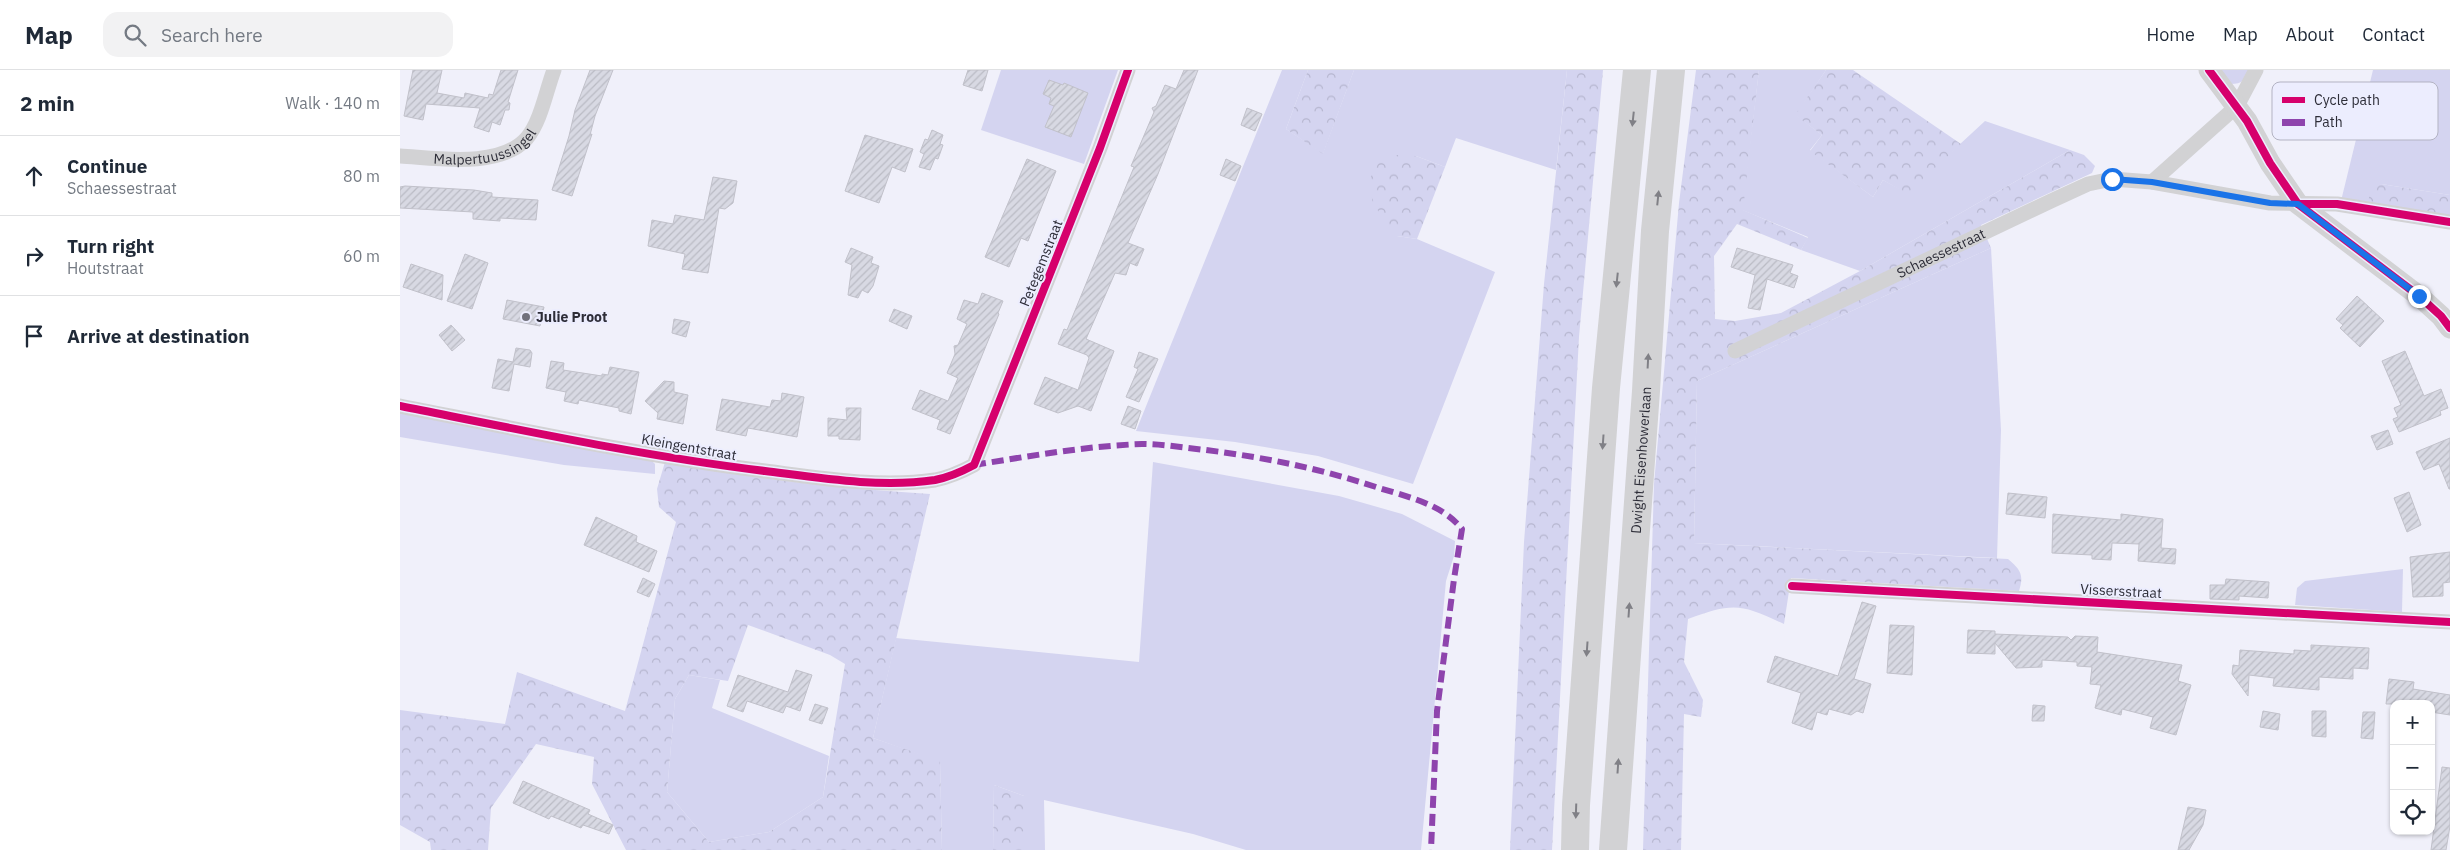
<!DOCTYPE html>
<html lang="en">
<head>
<meta charset="utf-8">
<style>
  body { margin:0; font-family:"IBM Plex Sans",sans-serif; background:#f2f2f3; color:#1f2937 }
  .controls { position:absolute; right:15px; bottom:15px; display:grid; overflow:hidden; border-radius:10px; box-shadow:0 1px 4px #0004 }
  .controls button { width:45px; height:45px; display:grid; place-items:center; padding:0; border:0; border-bottom:1px solid #e0e1e3; background:#fff; color:#1f2937; font:25px sans-serif }
  .stop { position:absolute; width:15px; height:15px; margin:-11px; border:4px solid #1a73e8; border-radius:50%; background:#fff }
  .stop.end { background:#1a73e8; border-color:#fff; box-shadow:0 1px 5px #0008 }
  .list { margin:0; padding:0; list-style:none }
  h2 { display:flex; justify-content:space-between; align-items:center; height:65px; margin:0; padding:0 20px; font-size:21px }
  h2 small { font-size:16px; font-weight:400; color:#747a83 }
  .list li { display:grid; grid-template-columns:32px 1fr auto; gap:15px; align-items:center; box-sizing:border-box; height:80px; padding:0 20px; border-top:1px solid #e0e1e3 }
  .list b { display:block; font-size:19px; white-space:nowrap }
  .list p { margin:0; font-size:16px; white-space:nowrap; color:#747a83 }
  .list em { font-size:16px; font-style:normal; color:#747a83 }
  .icon { flex:none; width:28px; height:28px; fill:none; stroke:currentColor; stroke-width:2; stroke-linecap:round; stroke-linejoin:round }
  .map { position:relative; flex:none; width:2050px; height:780px; overflow:hidden }
  header { display:flex; align-items:center; gap:30px; box-sizing:border-box; height:70px; padding:0 25px; background:#fff; border-bottom:1px solid #e0e1e3 }
  header strong { font-size:24px }
  nav { display:flex; gap:28px; margin-inline-start:auto; font-size:18px }
  .search { width:350px; height:45px; background:#f2f2f3; display:flex; align-items:center; gap:12px; box-sizing:border-box; padding:0 18px; border-radius:15px; color:#747a83; font-size:19px }
  main { display:flex }
  aside { flex:1; background:#fff }
  .map>svg:first-child { display:block }
  .green { fill:#d4d4f0 }
  .forest { fill:url(#forest-crowns); fill-rule:evenodd }
  .building { fill:url(#building-hatch); stroke:#c1c1ca }
  .lines { fill:none; stroke-linecap:round; stroke-linejoin:round }
  .street { stroke:#d2d2d4; stroke-width:15 }
  .secondary { stroke:#d2d2d4; stroke-width:21 }
  .highway { stroke:#d2d2d4; stroke-width:28 }
  .quiet { stroke:#8e44ad; stroke-width:6; stroke-dasharray:12 6; stroke-linecap:butt }
  .cycleway-casing { stroke:#ecedfe; stroke-width:11 }
  .cycleway { stroke:#d6006c; stroke-width:8 }
  .oneway { fill:#808086 }
  .route { stroke:#1a73e8; stroke-width:6 }
  .poi-dot { fill:#71717c; stroke:#ecedfe; stroke-width:2 }
  .labels { text-anchor:middle; dominant-baseline:central; stroke-width:4; stroke-linejoin:round; paint-order:stroke }
  .street-label { font-size:14px; fill:#2d2d38; stroke:#ecedfe }
  .poi-label { font-size:14px; font-weight:bold; fill:#2d2d38; stroke:#ecedfe; text-anchor:start }
  .key { fill:#ecedfe; stroke:#b3b3c3; stroke-width:1 }
  .key-label { font-size:14px; fill:#2d2d38 }
</style>
</head>
<body>
<header>
<strong>Map</strong>
<div class="search"><svg class="icon" aria-label="search" viewBox="0 0 24 24"><circle cx="10" cy="10" r="6"/><path d="M15 15l6 6"/></svg>Search here</div>
<nav><a>Home</a><a>Map</a><a>About</a><a>Contact</a></nav>
</header>
<main>
<aside>
<h2>2 min<small>Walk · 140 m</small></h2>
<ul class="list">
<li><svg class="icon" aria-label="ahead" viewBox="0 0 24 24"><path d="M12 20V5M6 11l6-6 6 6"/></svg><div><b>Continue</b><p>Schaessestraat</p></div><em>80 m</em></li>
<li><svg class="icon" aria-label="right" viewBox="0 0 24 24"><path d="M7 20v-9h11M14 6l5 5-5 5"/></svg><div><b>Turn right</b><p>Houtstraat</p></div><em>60 m</em></li>
<li><svg class="icon" aria-label="arrive" viewBox="0 0 24 24"><path d="M6 21V4h12l-3 4 3 4H6"/></svg><div><b>Arrive at destination</b></div></li>
</ul>
</aside>
<div class="map">
<svg width="2050" height="780" viewBox="0 0 2050 780">
  <defs>
    <pattern id="forest-crowns" width="20" height="18" patternUnits="userSpaceOnUse" patternTransform="scale(1.25)"><rect width="20" height="18" fill="#d4d4f0"/><path d="M2 6a3 3 0 1 1 6 0M12 15a3 3 0 1 1 6 0" fill="none" stroke="#b6b6cf"/></pattern>
    <pattern id="building-hatch" width="6" height="6" patternUnits="userSpaceOnUse" patternTransform="scale(1.25)"><rect width="6" height="6" fill="#d8d9e3"/><path d="M-1 1l2-2M0 6l6-6M5 7l2-2" fill="none" stroke="#babbc4"/></pattern>
  </defs>
  <rect width="100%" height="100%" fill="#f0f0fa"/>
  <g class="green">
    <path d="M601,0H718L684,94L581,60Z"/>
    <path d="M882,0H908L886,59L923,83L954,0H1167L1156,100L1056,68L1045,97L1016,86L997,166L1017,169L1095,202L1013,414L918,386L835,372L736,361Z"/>
    <path d="M1359,0H1426L1396,45L1422,65L1410,80L1473,127L1483,110L1507,123L1585,51L1670,80L1460,201L1401,180L1408,167L1342,140Z"/>
    <path d="M1821,0H1850C1845,10 1842,14 1831,14Z"/>
    <path d="M1973,0H2050V125L1981,114L1968,135L1941,131Z"/>
    <path d="M1591,178L1601,360L1597,488L1294,473L1297,311Z"/>
    <path d="M0,342L249,388L255,394V404L164,395L0,367Z"/>
    <path d="M753,392L939,426L1002,444L1055,471L1054,486L1046,511L1021,780H846L793,764L644,730L645,780H624V726L594,715L593,780H542L540,692L473,668L496,568L739,592Z"/>
    <path d="M2003,499L2002,542L1895,535L1897,518L1905,511Z"/>
    <path d="M289,605L320,610L312,638L429,686L423,727L369,762L309,772L267,722L275,629Z"/>
  </g>
  <g class="forest">
    <path d="M908,0H954L923,84L886,59Z"/>
    <path d="M1167,0H1203L1179,267L1152,780H1110L1124,472L1144,214Z"/>
    <path d="M1296,0H1359L1343,140L1408,168L1401,180L1337,154L1314,186L1315,249L1335,251L1381,243L1460,201L1670,80L1684,85L1695,96L1692,103L1581,155L1591,178L1297,311L1294,473L1608,489C1621,500 1624,505 1619,521L1391,508L1384,554C1341,534 1334,532 1288,549L1284,592L1303,630L1301,647L1284,644L1281,780H1243L1254,414L1279,133Z"/>
    <path d="M1426,0H1453L1561,74L1507,124L1483,110L1473,127L1410,81L1422,65L1395,45Z"/>
    <path d="M995,85L1016,86L1045,97L1017,169L997,166L973,134L969,111L977,93Z"/>
    <path d="M1981,114L2050,125V147L1968,135L1970,120Z"/>
    <path d="M265,392C354,409 440,418 530,424L473,668L540,691L542,780H226L192,714L194,687L136,674L91,738L88,780H31L30,772L0,755V640L105,654L117,602L225,641L276,452L259,437L257,419ZM348,555L430,585L445,594L423,727L369,762L309,772L267,722L275,629L289,605L328,611Z"/>
    <path d="M594,715L624,726V780H593Z"/>
  </g>
  <g class="building">
    <path d="M13,0H42L37,23L64,28L65,23L88,28L89,24L93,25L101,0H118L108,32L110,33L109,40H105L100,55L92,52L89,62L74,57L80,38L26,34L23,50L4,46Z"/>
    <path d="M190,0H213L195,46L190,65L192,64L172,126L152,120L169,66L175,40Z"/>
    <path d="M568,0H588L582,21L563,15Z"/>
    <path d="M784,0H798L758,104L728,173L744,179L737,196L730,193L726,205L715,203L686,269L714,281L691,341L678,336L658,343L634,334L645,307L678,320L689,288L687,285L658,274L664,259L667,260L734,97L731,96L754,42L752,38L756,36L765,15L776,19Z"/>
    <path d="M649,10L663,15L664,13L688,23L671,67L645,57L654,36L649,34L651,28L643,24Z"/>
    <path d="M847,38L862,44L855,61L841,55Z"/>
    <path d="M532,60L543,65L540,74L543,75L538,89L535,88L530,100L519,97L524,84L520,82L525,69L528,70Z"/>
    <path d="M465,65L513,79L505,102L492,97L479,133L445,121Z"/>
    <path d="M627,89L656,101L628,171L621,168L609,197L585,187Z"/>
    <path d="M826,89L841,96L835,111L820,105Z"/>
    <path d="M313,107L337,111L333,133L325,139L319,138L308,203L282,199L285,184L248,176L252,150L273,154L275,145L304,150Z"/>
    <path d="M5,116L74,120L92,123V127L138,130L136,150L100,148V151L73,149V142L0,138V117Z"/>
    <path d="M451,178L473,187L471,193L479,196L473,216L468,223L462,220L458,228L448,225L452,195L445,192Z"/>
    <path d="M1337,178L1393,195L1390,203L1398,206L1394,218L1367,209L1360,240L1348,238L1355,205L1331,197Z"/>
    <path d="M65,184L88,193L72,239L47,231Z"/>
    <path d="M11,194L43,205L42,230L3,217Z"/>
    <path d="M582,223L603,231L598,243L599,244L550,364L537,359L540,350L512,339L520,320L548,331L558,308L547,303L555,284L554,276L558,275L567,254L557,249L564,230L578,234Z"/>
    <path d="M1957,226L1984,251L1960,277L1940,258L1943,255L1936,249Z"/>
    <path d="M107,230L144,237L140,256L103,249Z"/>
    <path d="M494,239L512,246L507,259L489,251Z"/>
    <path d="M274,249L290,252L286,267L272,263Z"/>
    <path d="M51,255L65,270L52,281L39,265Z"/>
    <path d="M116,278L130,280L132,283L130,297L114,294L109,321L92,318L98,289L113,292Z"/>
    <path d="M2005,281L2024,326L2041,319L2048,338L2040,341L2041,345L1999,362L1993,349L1998,347L1994,338L2001,335L1982,291Z"/>
    <path d="M739,282L758,289L739,332L726,327L738,299L734,297Z"/>
    <path d="M151,291L164,293L163,300L202,306V304L208,305L210,297L239,302L231,344L219,341V338L179,330L178,334L164,331L166,322L146,318Z"/>
    <path d="M264,311L274,312V322L288,325L283,354L257,349L258,343L245,331Z"/>
    <path d="M382,323L404,327L397,367L348,358L346,366L316,360L322,329L370,337L372,330L381,331Z"/>
    <path d="M728,336L741,341L735,359L721,354Z"/>
    <path d="M446,338H461L460,370L439,369V366H428V348L447,350Z"/>
    <path d="M1988,360L1993,374L1977,380L1971,366Z"/>
    <path d="M2050,368V419H2049L2039,394L2024,400L2016,382Z"/>
    <path d="M2009,422L2021,455L2007,462L1994,428Z"/>
    <path d="M1608,423L1647,427L1645,448L1606,444Z"/>
    <path d="M1653,444L1721,450V444L1763,449L1761,478L1776,479L1775,494L1738,491L1739,474L1712,473L1711,490L1692,489V485L1652,483Z"/>
    <path d="M196,447L237,466L236,472L257,481L249,502L184,475Z"/>
    <path d="M2050,482V512L2043,513V526L2013,527L2010,487Z"/>
    <path d="M243,508L255,514L249,527L237,522Z"/>
    <path d="M1826,509L1869,512L1868,528L1839,526V530L1810,529V515H1825Z"/>
    <path d="M1462,532L1476,536L1454,609L1471,614L1463,643L1457,641L1451,645L1429,639L1427,645L1417,642L1412,660L1392,653L1401,623L1367,612L1375,586L1438,606Z"/>
    <path d="M1490,555L1514,556L1512,605L1487,603Z"/>
    <path d="M1568,560L1595,561V564L1668,567L1671,570L1675,566L1698,567L1697,582L1782,595L1778,611L1791,615L1776,665L1750,658L1753,647L1722,639L1721,645L1695,638L1701,615L1690,614L1692,597L1677,596V592L1642,590V597L1616,598L1595,573V584L1567,583Z"/>
    <path d="M1911,575L1969,578L1968,599L1953,598V609L1919,607V620L1873,616L1874,608L1849,605L1848,626L1832,604L1833,595L1839,596L1840,580L1894,584V580L1911,581Z"/>
    <path d="M396,600L412,605L400,641L386,636L383,643L347,631L343,642L327,636L338,605L388,622Z"/>
    <path d="M1989,609L2014,612L2013,619L2050,625V645L2031,642V634H1986Z"/>
    <path d="M415,634L428,638L422,654L409,650Z"/>
    <path d="M1633,635L1645,636L1644,651H1632Z"/>
    <path d="M1863,641L1880,644L1878,660L1860,657Z"/>
    <path d="M1912,641H1926V667L1912,666Z"/>
    <path d="M1963,642H1975L1973,669L1961,668Z"/>
    <path d="M2042,697L2050,698V756L2046,780H2031Z"/>
    <path d="M123,711L190,740L188,744L213,755L209,764L183,755L181,758L151,746L149,749L113,733Z"/>
    <path d="M1788,737L1806,740L1803,755L1789,780H1778Z"/>
  </g>
  <g class="lines">
    <g class="street">
      <path id="s1" d="M0,86C36,88 100,99 127,68C141,51 146,21 154,0"/>
      <path d="M1752,112L1837,36L1856,0"/>
      <path id="s2" d="M1335,281L1651,131L1688,114L1712,109L1752,112L1870,133L1937,134L2050,152"/>
      <path d="M0,336C121,360 243,386 365,401C420,408 480,418 535,410C550,407 561,402 574,395L700,78L728,0"/>
      <path d="M1392,516L2050,552"/>
    </g>
    <path class="secondary" d="M1809,0L1847,51L1870,93L1898,134L2019,226L2041,246L2050,258"/>
    <g class="highway">
      <path d="M1175,780L1176,735L1206,318L1237,0"/>
      <path id="s3" d="M1213,780L1246,321L1255,161L1271,0"/>
    </g>
    <path class="quiet" d="M574,395C630,386 686,376 742,374C763,374 786,378 806,380C868,388 917,398 976,417C1007,427 1041,433 1062,459L1054,509L1037,641L1031,780"/>
    <defs>
      <g id="cycleway">
        <path d="M1809,0L1847,51L1870,93L1898,134L2019,226L2041,246L2050,258"/>
        <path d="M1898,134H1937L2050,152"/>
        <path d="M0,336C121,360 243,386 365,401C420,408 480,418 535,410C550,407 561,402 574,395L700,78L728,0"/>
        <path d="M1392,516L2050,552"/>
      </g>
    </defs>
    <use href="#cycleway" class="cycleway-casing"/>
    <use href="#cycleway" class="cycleway"/>
  </g>
  <defs><path id="oneway-solid" d="M-6-.8H1V-3.2L6.5 0L1 3.2V.8H-6Z" transform="scale(1.25)"/></defs>
  <g class="oneway">
    <use href="#oneway-solid" transform="translate(1233 49) rotate(96)"/>
    <use href="#oneway-solid" transform="translate(1258 128) rotate(-84)"/>
    <use href="#oneway-solid" transform="translate(1217 210) rotate(96)"/>
    <use href="#oneway-solid" transform="translate(1248 291) rotate(-87)"/>
    <use href="#oneway-solid" transform="translate(1203 372) rotate(94)"/>
    <use href="#oneway-solid" transform="translate(1229 540) rotate(-86)"/>
    <use href="#oneway-solid" transform="translate(1187 579) rotate(94)"/>
    <use href="#oneway-solid" transform="translate(1218 696) rotate(-86)"/>
    <use href="#oneway-solid" transform="translate(1176 741) rotate(92)"/>
  </g>
  <g class="lines">
    <path class="route" d="M1712,109L1752,112L1870,133L1898,134L2019,226"/>
  </g>
  <circle class="poi-dot" cx="126" cy="247" r="5"/>
  <g class="labels">
    <g class="street-label">
      <text stroke="none"><textPath href="#s1" startOffset="88">Malpertuussingel</textPath></text>
      <text stroke="none"><textPath href="#s2" startOffset="228">Schaessestraat</textPath></text>
      <text transform="translate(641 193) rotate(-68)">Petegemstraat</text>
      <text transform="translate(289 377) rotate(10)">Kleingentstraat</text>
      <text stroke="none"><textPath href="#s3" startOffset="391">Dwight Eisenhowerlaan</textPath></text>
      <text transform="translate(1721 521) rotate(3)">Vissersstraat</text>
    </g>
    <g class="poi-label">
      <text x="136" y="247">Julie Proot</text>
    </g>
  </g>
  <rect x="1872" y="12" width="166" height="58" rx="8" class="key"/>
  <rect x="1882" y="27" width="23" height="6" fill="#d6006c"/>
  <rect x="1882" y="49" width="23" height="7" fill="#8e44ad"/>
  <g class="key-label">
    <text x="1914" y="35">Cycle path</text>
    <text x="1914" y="57">Path</text>
  </g>
</svg>
<div class="controls">
<button>+</button>
<button>−</button>
<button><svg class="icon" aria-label="locate" viewBox="0 0 24 24"><circle cx="12" cy="12" r="6"/><path d="M12 2v4M12 18v4M2 12h4M18 12h4"/></svg></button>
</div>
<div class="stop" style="left:1712px;top:109px"></div>
<div class="stop end" style="left:2019px;top:226px"></div>
</div>
</main>
</body>
</html>
